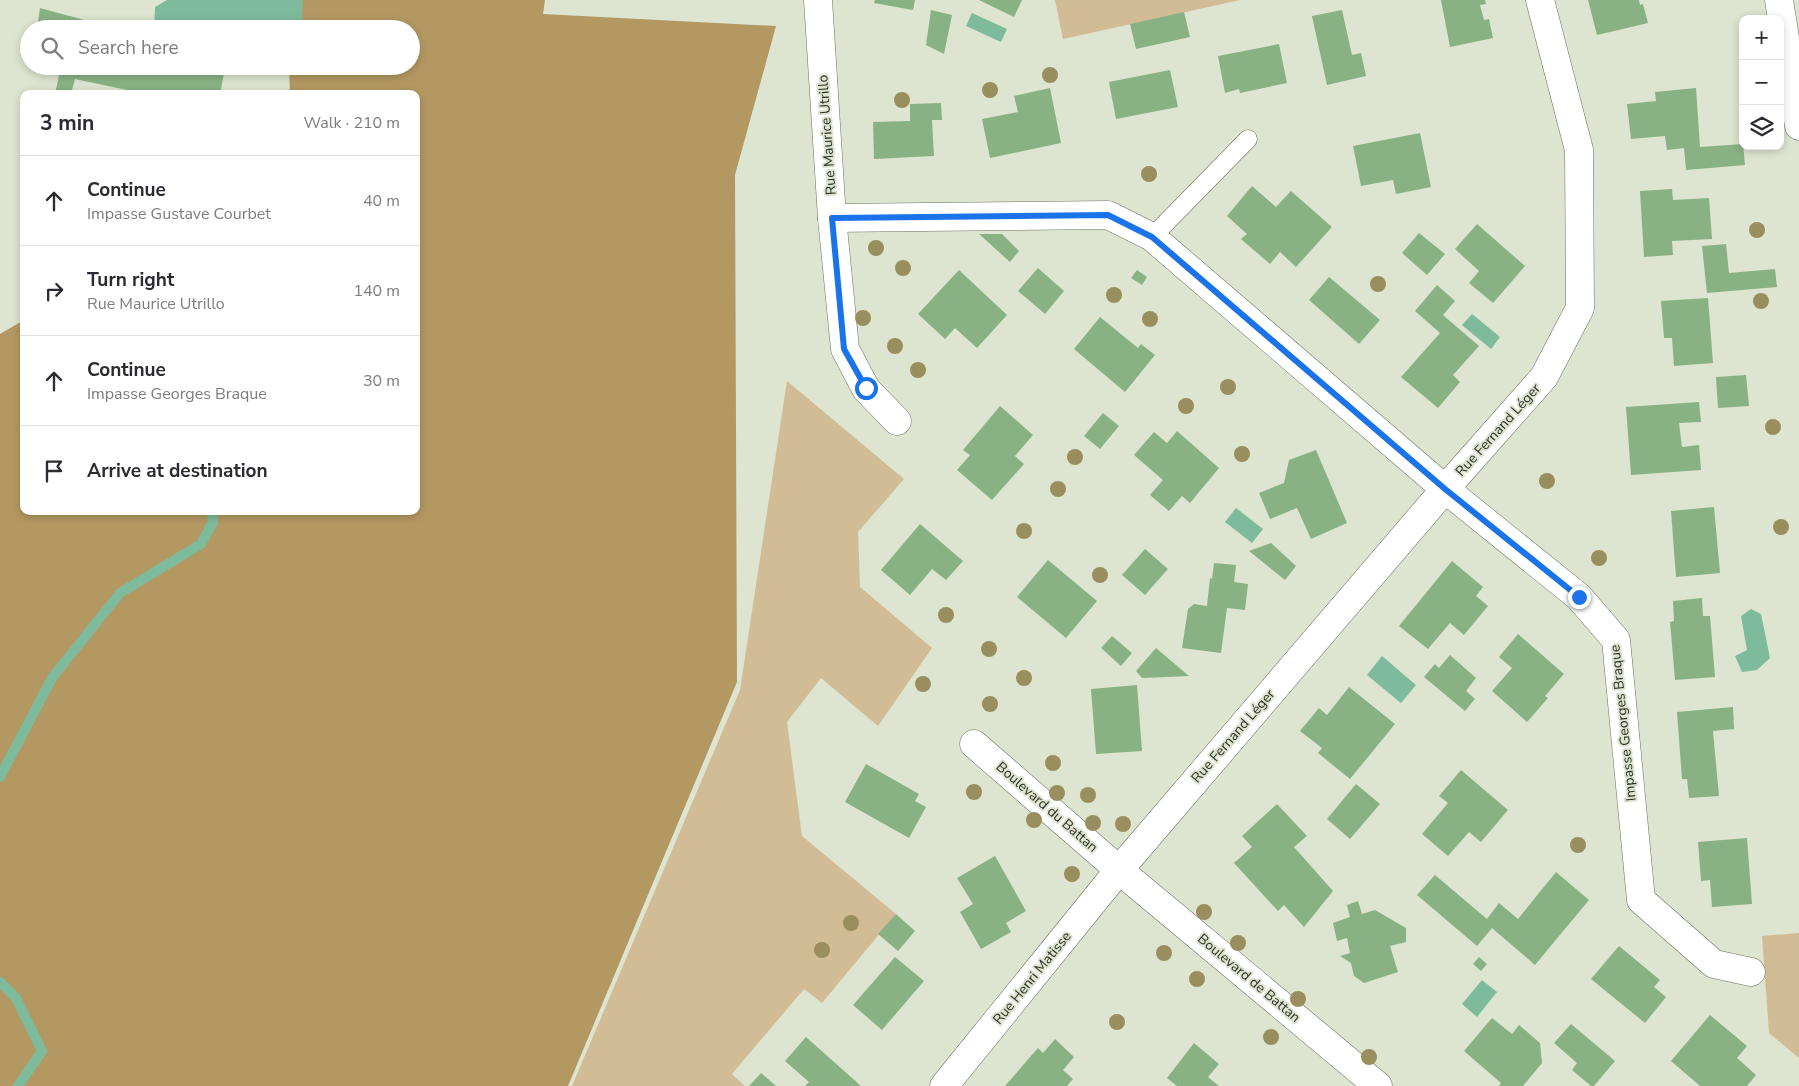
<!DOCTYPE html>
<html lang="en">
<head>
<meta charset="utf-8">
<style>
  body { margin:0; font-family:"Nunito Sans",sans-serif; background:#f2f2f3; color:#2b2b33 }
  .controls { position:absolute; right:15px; top:15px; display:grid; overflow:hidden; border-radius:10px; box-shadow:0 2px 8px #0003 }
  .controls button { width:45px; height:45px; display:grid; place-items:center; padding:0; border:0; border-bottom:1px solid #e1e1e2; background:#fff; color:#2b2b33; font:25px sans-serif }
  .stop { position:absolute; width:15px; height:15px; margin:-11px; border:4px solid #1a73e8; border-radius:50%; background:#fff }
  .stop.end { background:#1a73e8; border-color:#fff; box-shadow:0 1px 5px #0008 }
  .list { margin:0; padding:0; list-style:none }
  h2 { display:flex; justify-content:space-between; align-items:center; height:65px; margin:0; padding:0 20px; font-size:21px }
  h2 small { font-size:16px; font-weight:400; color:#7c7c81 }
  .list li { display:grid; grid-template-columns:32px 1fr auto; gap:15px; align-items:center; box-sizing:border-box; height:90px; padding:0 20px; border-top:1px solid #e1e1e2 }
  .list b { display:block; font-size:19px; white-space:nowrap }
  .list p { margin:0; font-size:16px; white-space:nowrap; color:#7c7c81 }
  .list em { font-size:16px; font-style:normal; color:#7c7c81 }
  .icon { flex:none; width:28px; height:28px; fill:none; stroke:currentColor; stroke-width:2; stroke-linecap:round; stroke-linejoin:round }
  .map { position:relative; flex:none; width:1799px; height:1086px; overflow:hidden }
  .search { position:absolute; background:#fff; box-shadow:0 2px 8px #0003; left:20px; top:20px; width:400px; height:55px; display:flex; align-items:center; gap:12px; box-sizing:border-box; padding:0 18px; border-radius:28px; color:#7c7c81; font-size:19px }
  .panel { position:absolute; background:#fff; box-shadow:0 2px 8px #0003; left:20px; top:90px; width:400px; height:425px; border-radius:10px }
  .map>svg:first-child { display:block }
  .green { fill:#d1bc95 }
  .forest { fill:#b39862 }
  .water { fill:#7ebb9c }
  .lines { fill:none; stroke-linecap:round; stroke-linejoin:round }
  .stream { stroke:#7ebb9c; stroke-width:10 }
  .building { fill:#89b284 }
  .service-casing { stroke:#6b715f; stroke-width:19 }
  .minor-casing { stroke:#6b715f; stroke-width:29 }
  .secondary-casing { stroke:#6b715f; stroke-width:29 }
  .service { stroke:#fff; stroke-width:18 }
  .minor { stroke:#fff; stroke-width:28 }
  .secondary { stroke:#fff; stroke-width:28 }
  .tree { fill:#998e5d }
  .route { stroke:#1a73e8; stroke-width:6 }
  .labels { text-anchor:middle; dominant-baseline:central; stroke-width:4; stroke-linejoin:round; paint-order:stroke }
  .street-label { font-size:14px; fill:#2c2f27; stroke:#dde4cf }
</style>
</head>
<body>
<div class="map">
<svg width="1799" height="1086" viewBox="0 0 1799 1086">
  <rect width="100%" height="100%" fill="#dde4cf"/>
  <g class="green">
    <path d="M1055,0H1240L1063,39Z"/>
    <path d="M787,381L904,479L858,532L860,587L932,648L878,726L821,678L787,722L802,836L896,914L822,1003L804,989L732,1074L745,1086H572L740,690Z"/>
    <path d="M1799,933V1058L1769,1033L1762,936Z"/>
  </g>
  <path class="forest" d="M284,0H545L543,14L776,26L735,175L737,682L568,1086H0V334L24,320V511H416V94H290L289,66H411V29H286Z"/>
  <g class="water">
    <path d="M167,0H303L302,19L296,29H154L155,7Z"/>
    <path d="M972,13L1007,29L1001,42L966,26Z"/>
    <path d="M1472,314L1500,337L1491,349L1462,325Z"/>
    <path d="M1236,508L1263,529L1252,543L1225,522Z"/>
    <path d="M1751,609L1761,614L1770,658L1757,670L1742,672L1735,656L1747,650L1741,616Z"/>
    <path d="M1382,656L1416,685L1401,703L1367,675Z"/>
    <path d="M1482,980L1497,992L1477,1017L1462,1004Z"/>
  </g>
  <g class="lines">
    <g class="stream">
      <path d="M0,777L52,678L120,593L201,544L213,522L211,511"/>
      <path d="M0,982L16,998L42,1051L18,1086"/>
    </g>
  </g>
  <g class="building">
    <path d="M875,0H915L913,10L874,3Z"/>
    <path d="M979,0H1022L1014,17Z"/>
    <path d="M1441,0H1485L1486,4L1480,5L1484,20L1489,19L1493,38L1450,47Z"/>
    <path d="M1588,0H1639L1640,5L1643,4L1648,23L1597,35Z"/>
    <path d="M40,8L88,21L86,29H37Z"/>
    <path d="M931,10L952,15L944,54L926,45Z"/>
    <path d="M1342,10L1352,55L1361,53L1366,76L1327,85L1312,16Z"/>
    <path d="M1184,12L1190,37L1136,49L1130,24Z"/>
    <path d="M1279,44L1287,83L1240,93L1239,89L1225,93L1218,56Z"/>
    <path d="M61,66H130L142,69L143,66H198L224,73L220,94H146L75,79L71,94H55Z"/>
    <path d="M1170,70L1178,107L1116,119L1109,82Z"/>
    <path d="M1050,88L1061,143L990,158L982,119L1018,112L1014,96Z"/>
    <path d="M1696,88L1700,147L1743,144L1745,165L1686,170L1684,148L1667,150L1665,136L1631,139L1627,104L1656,101L1655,92Z"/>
    <path d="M941,103L942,120H932L934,156L874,159L873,122L910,121V104Z"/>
    <path d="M1420,133L1431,187L1396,194L1393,180L1361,186L1353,146Z"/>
    <path d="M1252,186L1276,207L1291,191L1332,227L1296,267L1280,252L1270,264L1241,239L1247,234L1227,216Z"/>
    <path d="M1672,189L1673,200L1709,198L1712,239L1672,241L1673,255L1644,257L1640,191Z"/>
    <path d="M1477,224L1525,266L1493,303L1469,283L1479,271L1455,249Z"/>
    <path d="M1419,233L1445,254L1427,275L1402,253Z"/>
    <path d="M979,234H1002L1019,251L1010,262Z"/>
    <path d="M1726,244L1729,273L1775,269L1777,287L1707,293L1702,246Z"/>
    <path d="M1038,268L1064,291L1045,314L1018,291Z"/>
    <path d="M959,270L1007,315L977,348L955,328L945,339L918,314Z"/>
    <path d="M1137,270L1147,277L1142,285L1131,278Z"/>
    <path d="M1329,277L1380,320L1359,344L1309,300Z"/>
    <path d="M1437,285L1455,301L1443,315L1479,346L1453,375L1460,382L1438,408L1401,377L1440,333L1415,311Z"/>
    <path d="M1708,298L1713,363L1674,366L1672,338H1664L1661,301Z"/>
    <path d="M1100,317L1138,348L1141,344L1155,355L1125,392L1074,349Z"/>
    <path d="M1746,375L1749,406L1718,408L1716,377Z"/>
    <path d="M1699,402L1701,422L1679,423L1682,447L1699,445L1701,470L1631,475L1626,407Z"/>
    <path d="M1000,406L1033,435L1015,456L1024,464L992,500L957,470L970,455L963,450Z"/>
    <path d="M1103,413L1119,426L1100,449L1084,436Z"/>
    <path d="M1177,431L1219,468L1190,503L1182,496L1169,511L1150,495L1163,480L1134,455L1154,432L1167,443Z"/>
    <path d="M1316,450L1347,523L1311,539L1297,508L1270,519L1259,493L1284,483L1289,460Z"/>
    <path d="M1714,507L1720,573L1676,577L1671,511Z"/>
    <path d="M920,524L963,561L946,580L932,569L910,595L881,570Z"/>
    <path d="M1271,543L1296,566L1285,580L1249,551Z"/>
    <path d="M1145,549L1168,569L1145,595L1122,575Z"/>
    <path d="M1048,560L1097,601L1066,638L1017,597Z"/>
    <path d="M1452,561L1483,587L1476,596L1488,606L1464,635L1450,623L1428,649L1399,626Z"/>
    <path d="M1214,563L1236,565L1234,582L1248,584L1245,610L1227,608L1221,653L1182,648L1188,609L1194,604L1207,606L1210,578L1212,579Z"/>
    <path d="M1702,598L1703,616H1710L1715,677L1675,680L1670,622L1674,621L1673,601Z"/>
    <path d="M1518,634L1564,674L1545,696L1548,698L1527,722L1492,691L1512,668L1499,657Z"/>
    <path d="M1112,636L1132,653L1121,666L1101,648Z"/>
    <path d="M1156,648L1189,676L1142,678L1136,671Z"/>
    <path d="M1450,655L1476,678L1466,691L1475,699L1465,711L1424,677L1435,664L1439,668Z"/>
    <path d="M1137,685L1142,751L1096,754L1091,689Z"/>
    <path d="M1349,687L1395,724L1350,779L1318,753L1322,748L1300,731L1319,708L1327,715Z"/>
    <path d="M1733,707L1734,729L1713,731L1719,796L1689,798L1687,779H1682L1677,712Z"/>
    <path d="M866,764L919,794L915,801L926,807L909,838L845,802Z"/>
    <path d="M1461,770L1508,810L1481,842L1469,832L1448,856L1422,834L1448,803L1439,796Z"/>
    <path d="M1356,784L1380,804L1350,839L1327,819Z"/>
    <path d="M1277,804L1307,836L1294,847L1333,891L1304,927L1284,905L1278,911L1234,863L1252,847L1242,836Z"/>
    <path d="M1747,838L1752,904L1712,907L1710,880L1701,881L1698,842Z"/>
    <path d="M995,856L1026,911L1006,923L1011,932L981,949L960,912L973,904L957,878Z"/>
    <path d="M1556,872L1589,900L1535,965L1492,928L1477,946L1417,895L1435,875L1487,919L1499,903L1518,919Z"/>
    <path d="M1358,901L1362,914L1375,910L1406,928V942L1390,946L1398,972L1364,983L1354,976L1351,963L1340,956L1350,953L1347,938L1337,941L1333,923L1350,917L1347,905Z"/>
    <path d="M896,914L915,931L898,951L878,934Z"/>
    <path d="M1619,946L1660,980L1654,987L1666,997L1645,1023L1591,979Z"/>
    <path d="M895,957L924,981L882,1030L853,1005Z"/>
    <path d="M1479,957L1487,964L1481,971L1473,964Z"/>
    <path d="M1710,1015L1747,1046L1737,1058L1756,1075L1747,1086H1700L1671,1061Z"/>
    <path d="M1492,1018L1512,1034L1519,1025L1540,1043L1542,1063L1523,1086H1499L1501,1083L1464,1051Z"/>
    <path d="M1571,1024L1615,1061L1594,1086H1591L1572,1070L1577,1063L1554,1043Z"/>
    <path d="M806,1037L861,1086H805L809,1082L785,1061Z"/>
    <path d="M1055,1039L1074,1057L1063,1070L1073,1079L1067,1086H1005L1038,1048L1043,1053Z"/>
    <path d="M1194,1043L1219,1064L1208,1077L1219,1086H1177L1167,1078Z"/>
    <path d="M761,1073L776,1086H749Z"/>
  </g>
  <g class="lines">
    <defs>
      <path id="service" d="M1152,237L1248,139"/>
      <g id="minor">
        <path d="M818,0L832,218L1108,215L1152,237L1445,489L1579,597L1616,640L1641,900L1714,964L1751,972"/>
        <path d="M832,218L845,349L866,389L897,421"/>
        <path d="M974,744L1119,870L1378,1086"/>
        <path d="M944,1086L1119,870L1445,489L1544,377L1580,308L1579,150L1540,0"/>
      </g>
      <path id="secondary" d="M1779,0L1799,126"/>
    </defs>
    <use href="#service" class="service-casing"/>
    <use href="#minor" class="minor-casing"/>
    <use href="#secondary" class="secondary-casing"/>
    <use href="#service" class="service"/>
    <use href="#minor" class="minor"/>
    <use href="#secondary" class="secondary"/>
  </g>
  <g class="tree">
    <circle cx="1050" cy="75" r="8"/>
    <circle cx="990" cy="90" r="8"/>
    <circle cx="902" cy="100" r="8"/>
    <circle cx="1149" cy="174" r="8"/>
    <circle cx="1757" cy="230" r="8"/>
    <circle cx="876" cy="248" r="8"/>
    <circle cx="903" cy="268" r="8"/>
    <circle cx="1378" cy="284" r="8"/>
    <circle cx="1114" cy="295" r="8"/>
    <circle cx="1761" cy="301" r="8"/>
    <circle cx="863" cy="318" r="8"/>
    <circle cx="1150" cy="319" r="8"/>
    <circle cx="895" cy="346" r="8"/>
    <circle cx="918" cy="370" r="8"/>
    <circle cx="1228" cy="387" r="8"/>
    <circle cx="1186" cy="406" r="8"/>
    <circle cx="1773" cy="427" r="8"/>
    <circle cx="1242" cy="454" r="8"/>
    <circle cx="1075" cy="457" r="8"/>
    <circle cx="1547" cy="481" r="8"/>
    <circle cx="1058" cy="489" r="8"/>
    <circle cx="1781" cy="527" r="8"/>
    <circle cx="1024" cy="531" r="8"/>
    <circle cx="1599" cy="558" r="8"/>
    <circle cx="1100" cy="575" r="8"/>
    <circle cx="946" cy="615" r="8"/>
    <circle cx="989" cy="649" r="8"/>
    <circle cx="1024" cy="678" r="8"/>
    <circle cx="923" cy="684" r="8"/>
    <circle cx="990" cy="704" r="8"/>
    <circle cx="1053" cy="763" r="8"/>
    <circle cx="974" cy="792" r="8"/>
    <circle cx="1057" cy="793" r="8"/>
    <circle cx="1088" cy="795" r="8"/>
    <circle cx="1034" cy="820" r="8"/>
    <circle cx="1093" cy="823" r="8"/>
    <circle cx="1123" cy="824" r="8"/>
    <circle cx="1578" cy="845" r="8"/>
    <circle cx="1072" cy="874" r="8"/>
    <circle cx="1204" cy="912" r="8"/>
    <circle cx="851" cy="923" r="8"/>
    <circle cx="1238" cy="943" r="8"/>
    <circle cx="822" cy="950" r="8"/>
    <circle cx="1164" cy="953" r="8"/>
    <circle cx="1197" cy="979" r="8"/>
    <circle cx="1298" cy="999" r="8"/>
    <circle cx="1117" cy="1022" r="8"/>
    <circle cx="1271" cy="1037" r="8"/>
    <circle cx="1369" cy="1057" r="8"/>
  </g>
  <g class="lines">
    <path class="route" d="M866,388L844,349L832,218L1108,215L1152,237L1445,489L1579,597"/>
  </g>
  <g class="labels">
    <g class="street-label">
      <text transform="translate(827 135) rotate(-94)">Rue Maurice Utrillo</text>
      <text transform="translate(1498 430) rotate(-48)">Rue Fernand Léger</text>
      <text transform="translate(1623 723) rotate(-96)">Impasse Georges Braque</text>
      <text transform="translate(1233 736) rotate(-49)">Rue Fernand Léger</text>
      <text transform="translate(1047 807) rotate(41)">Boulevard du Battan</text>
      <text transform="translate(1032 978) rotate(-51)">Rue Henri Matisse</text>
      <text transform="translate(1249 978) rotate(40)">Boulevard de Battan</text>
    </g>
  </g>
</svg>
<div class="controls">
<button>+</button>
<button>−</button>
<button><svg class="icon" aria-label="layers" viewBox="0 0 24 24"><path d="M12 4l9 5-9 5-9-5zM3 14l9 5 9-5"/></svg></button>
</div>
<div class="stop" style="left:866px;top:388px"></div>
<div class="stop end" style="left:1579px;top:597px"></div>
<div class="search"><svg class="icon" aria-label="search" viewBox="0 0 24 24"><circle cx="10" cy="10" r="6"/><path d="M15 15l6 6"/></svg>Search here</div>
<section class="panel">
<h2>3 min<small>Walk · 210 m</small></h2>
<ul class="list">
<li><svg class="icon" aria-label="ahead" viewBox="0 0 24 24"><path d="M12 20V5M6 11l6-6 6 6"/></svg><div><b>Continue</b><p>Impasse Gustave Courbet</p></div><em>40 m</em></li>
<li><svg class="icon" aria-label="right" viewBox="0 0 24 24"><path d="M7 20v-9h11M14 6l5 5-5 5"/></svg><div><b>Turn right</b><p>Rue Maurice Utrillo</p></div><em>140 m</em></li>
<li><svg class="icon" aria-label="ahead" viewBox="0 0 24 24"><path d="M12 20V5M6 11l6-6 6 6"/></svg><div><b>Continue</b><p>Impasse Georges Braque</p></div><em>30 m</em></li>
<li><svg class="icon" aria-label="arrive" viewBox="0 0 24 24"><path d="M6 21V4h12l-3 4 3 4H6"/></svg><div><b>Arrive at destination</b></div></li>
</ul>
</section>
</div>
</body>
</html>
